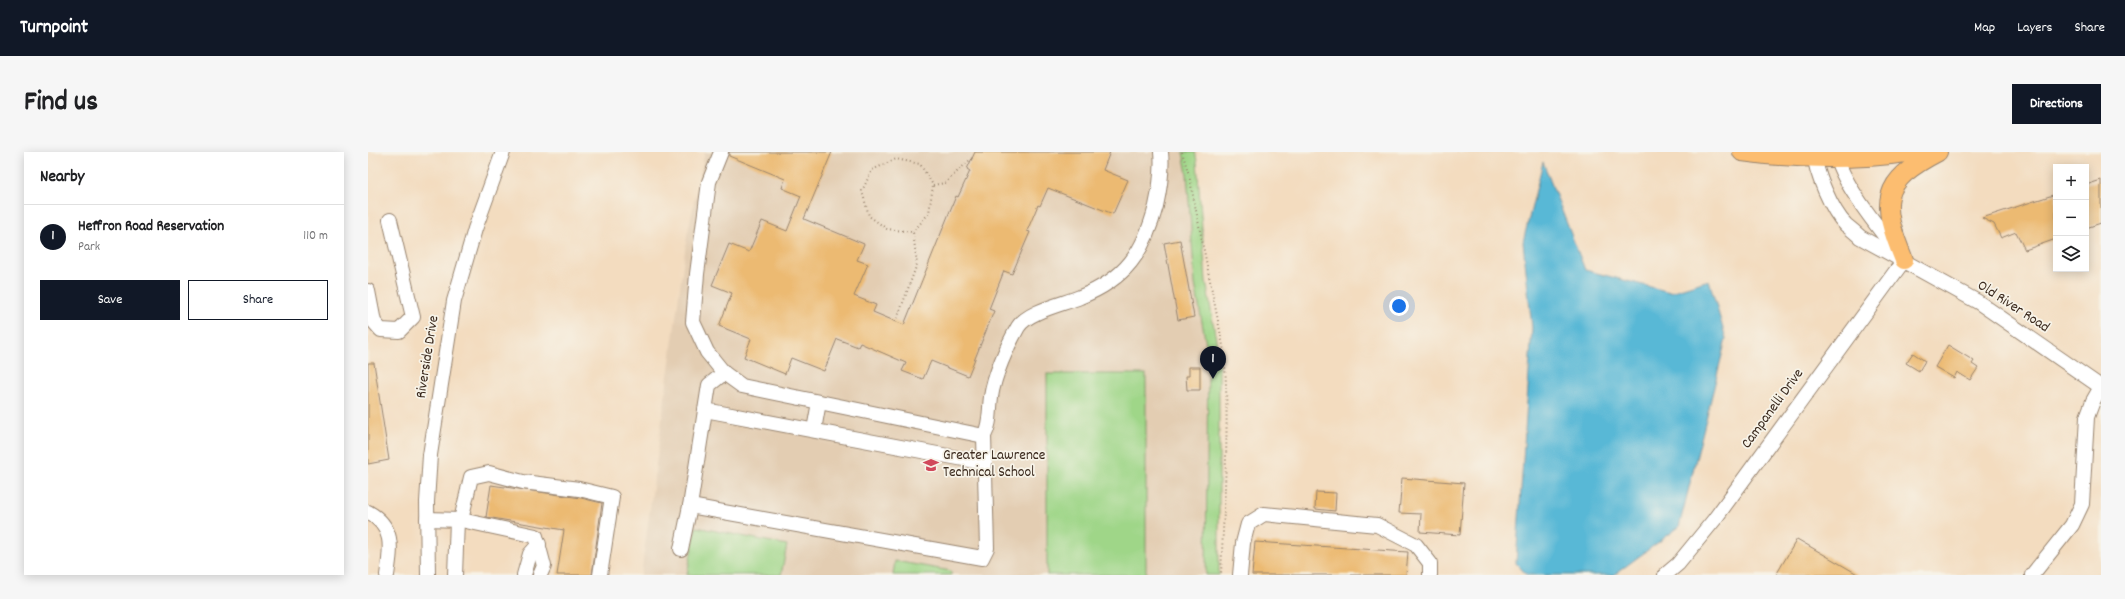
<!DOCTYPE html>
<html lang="en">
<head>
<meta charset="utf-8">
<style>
  body { margin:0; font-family:Dekko,sans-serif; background:#f6f6f6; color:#202124 }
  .controls { position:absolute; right:12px; top:12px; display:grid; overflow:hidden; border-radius:0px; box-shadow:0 2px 10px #0003 }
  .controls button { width:36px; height:36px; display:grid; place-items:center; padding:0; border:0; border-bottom:1px solid #e0e0e0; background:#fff; color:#202124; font:20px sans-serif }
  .you { position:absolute; left:1031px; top:154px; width:14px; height:14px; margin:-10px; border:3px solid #fff; border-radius:50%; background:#1a73e8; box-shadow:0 0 0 6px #1a73e833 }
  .badge { display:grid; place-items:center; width:26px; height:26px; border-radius:50%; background:#111827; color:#fff; font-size:13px; font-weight:700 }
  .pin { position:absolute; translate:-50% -33px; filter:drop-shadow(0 1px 2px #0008) }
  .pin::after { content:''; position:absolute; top:21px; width:14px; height:12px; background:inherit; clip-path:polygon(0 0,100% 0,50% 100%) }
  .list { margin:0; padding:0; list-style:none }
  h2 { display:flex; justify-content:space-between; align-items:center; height:52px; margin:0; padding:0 16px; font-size:17px }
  h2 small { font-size:13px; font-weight:400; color:#757577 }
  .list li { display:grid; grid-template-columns:26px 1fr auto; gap:12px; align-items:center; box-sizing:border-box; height:64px; padding:0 16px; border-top:1px solid #e0e0e0 }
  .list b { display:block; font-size:15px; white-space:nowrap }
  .list p { margin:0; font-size:13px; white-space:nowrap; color:#757577 }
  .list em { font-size:13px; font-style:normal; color:#757577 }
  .actions { display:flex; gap:8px; padding:12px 16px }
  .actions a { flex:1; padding:9px 0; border:1px solid #111827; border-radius:0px; text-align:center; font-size:14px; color:#111827 }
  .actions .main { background:#111827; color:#fff }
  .icon { flex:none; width:22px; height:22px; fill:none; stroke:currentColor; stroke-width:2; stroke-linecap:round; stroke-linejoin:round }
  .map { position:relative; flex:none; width:1733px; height:423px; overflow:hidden; border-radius:0px }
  header { display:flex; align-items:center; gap:24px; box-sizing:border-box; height:56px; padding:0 20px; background:#111827; color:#fff }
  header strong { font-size:19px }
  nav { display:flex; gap:22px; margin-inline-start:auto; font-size:14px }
  .intro { display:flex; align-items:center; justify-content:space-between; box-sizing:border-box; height:96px; padding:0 24px }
  h1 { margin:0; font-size:28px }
  .button { padding:10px 18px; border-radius:0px; background:#111827; color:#fff; font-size:14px; font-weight:700 }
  main { display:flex; gap:24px; padding:0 24px }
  aside { flex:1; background:#fff; border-radius:0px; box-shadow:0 2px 10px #0003 }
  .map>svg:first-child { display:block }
  .built { fill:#e3cdb2 }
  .green { fill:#9fd688; stroke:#6d8053 }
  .water { fill:#58b8d6; stroke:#4a717a }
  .building { fill:#ecba72 }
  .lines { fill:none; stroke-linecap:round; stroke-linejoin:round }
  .minor-casing { stroke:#97836e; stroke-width:16 }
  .major-casing { stroke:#97836e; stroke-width:20 }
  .path { stroke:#97836e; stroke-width:2; stroke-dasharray:1 3; stroke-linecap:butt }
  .minor { stroke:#fff; stroke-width:14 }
  .major { stroke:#fcbd6f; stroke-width:18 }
  .labels { text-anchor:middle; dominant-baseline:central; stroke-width:3.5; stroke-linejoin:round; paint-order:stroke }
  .street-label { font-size:15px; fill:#3b2a1e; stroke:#f7f3e8 }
  .poi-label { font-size:15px; fill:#3b2a1e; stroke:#f7f3e8; text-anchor:start }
</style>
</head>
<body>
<header>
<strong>Turnpoint</strong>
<nav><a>Map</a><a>Layers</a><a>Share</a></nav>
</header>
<div class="intro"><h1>Find us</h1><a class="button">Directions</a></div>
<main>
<aside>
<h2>Nearby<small></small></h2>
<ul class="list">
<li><span class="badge">1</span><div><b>Heffron Road Reservation</b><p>Park</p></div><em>110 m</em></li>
</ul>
<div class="actions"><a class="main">Save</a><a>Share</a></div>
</aside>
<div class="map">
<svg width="1733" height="423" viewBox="0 0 1733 423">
  <rect width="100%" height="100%" fill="#f7f3e8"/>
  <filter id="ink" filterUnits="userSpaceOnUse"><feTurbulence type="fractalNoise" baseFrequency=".025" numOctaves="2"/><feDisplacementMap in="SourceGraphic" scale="8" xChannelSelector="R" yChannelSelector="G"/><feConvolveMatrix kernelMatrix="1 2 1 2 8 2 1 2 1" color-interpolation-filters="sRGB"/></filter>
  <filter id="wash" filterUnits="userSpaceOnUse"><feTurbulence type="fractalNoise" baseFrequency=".012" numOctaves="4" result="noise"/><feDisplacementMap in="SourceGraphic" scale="16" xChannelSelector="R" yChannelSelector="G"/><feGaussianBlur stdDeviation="0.9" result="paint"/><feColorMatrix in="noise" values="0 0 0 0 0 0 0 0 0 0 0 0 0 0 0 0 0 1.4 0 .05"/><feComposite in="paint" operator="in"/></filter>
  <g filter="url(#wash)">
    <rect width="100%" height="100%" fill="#f3dcbf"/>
    <path class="built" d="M337,0H815L819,22L827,132L840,203L838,423H273L319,84Z"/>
    <g class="green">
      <path d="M815,0H827L829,9L838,129L851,205V423H838L840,203L827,132L819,22Z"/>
      <rect x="679" y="222" width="99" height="201"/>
      <path d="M328,375L419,393L413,423H319Z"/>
      <path d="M527,409L583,419V423H525Z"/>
    </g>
    <path class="water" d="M1175,10L1217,118L1302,140L1341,128L1358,187L1311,375L1246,423H1159L1148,411L1164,176L1155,90Z"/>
    <g id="blocks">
      <g class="building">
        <path d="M361,0H464L436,67L496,92L489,108L500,112L486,144L508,153L505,160L536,173L588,44L590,45L602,19L599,17L607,0H742L735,18L760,28L745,62L680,36L672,54L670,53L659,79L662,80L644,122L636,119L621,157L626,159L600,224L563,209L555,227L534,219L538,211L492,191L490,195L469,187L456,219L423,206L417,222L376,205L383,187L351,174L364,141L344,133L361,92L381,100L394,69L419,79L433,44L414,36L417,27L361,4Z"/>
        <path d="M1733,28V71L1718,76V33Z"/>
        <path d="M1688,42V87L1657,98L1648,80L1633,86L1626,72L1614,66Z"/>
        <path d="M812,88L826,165L810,168L796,91Z"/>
        <path d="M1580,193L1606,209L1604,212L1610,216L1602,228L1589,220L1586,226L1567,215Z"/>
        <path d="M1545,201L1557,209L1551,219L1538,211Z"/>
        <path d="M0,211H6L21,308L0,312Z"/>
        <path d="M821,215H832V238H819L818,224H821Z"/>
        <path d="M1034,326L1096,331L1092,383L1052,380L1053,362L1031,361Z"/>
        <path d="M123,333L213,346L234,351L224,423H189L196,378L118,365Z"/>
        <path d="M948,340L968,341L967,359L947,357Z"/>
        <path d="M1429,387L1491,423H1408Z"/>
        <path d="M887,390L1040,400L1038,423H884Z"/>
      </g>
    </g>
  </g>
  <g filter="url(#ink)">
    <use href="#blocks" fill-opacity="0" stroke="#97836e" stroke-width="1"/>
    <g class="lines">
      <defs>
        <g id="minor">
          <path d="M353,0L341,30L329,122L325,170L339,200L356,221L374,234L616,284C623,271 621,259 623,245C626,224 639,194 650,175C660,159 696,152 712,145C758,127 776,100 788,54C792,36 795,19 793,0"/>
          <path d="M1446,0C1447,20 1464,59 1478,73C1483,77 1488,81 1492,85L1610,150L1733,235"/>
          <path d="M1467,0C1474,32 1510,75 1530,101"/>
          <path d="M0,139L6,170L13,178L31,179L45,165L22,68"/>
          <path d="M337,258L617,311"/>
          <path d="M446,278L451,250"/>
          <path d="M322,354L614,406L619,396L616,284"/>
          <path d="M0,360C27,375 23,396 19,423"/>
          <path d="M59,367L93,368L103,325L121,321L155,330L211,337L244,345L232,423"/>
          <path d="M93,368L168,384L176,414L172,423"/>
          <path d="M313,397L322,354L341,233L356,221"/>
          <path d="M60,423L59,350L62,303L86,149L107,77L135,0"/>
          <path d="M87,423L89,368"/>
          <path d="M156,423L162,402L171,392"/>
          <path d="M872,423L875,391L880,372L896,362L1009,373L1048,393L1062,411V423"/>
          <path d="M1297,423L1310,412L1346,368L1536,108"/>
          <path d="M1664,423L1704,373L1714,352L1719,265L1725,249L1733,235"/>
        </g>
        <g id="major">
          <path d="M1374,0C1431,8 1490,8 1546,0"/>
          <path d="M1536,108C1512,50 1512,30 1570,0"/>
        </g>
      </defs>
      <use href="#minor" class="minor-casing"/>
      <use href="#major" class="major-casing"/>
      <g class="path">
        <path d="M814,0L821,23L856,199C862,273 856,349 853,423"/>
        <path d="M565,33L577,31L604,6"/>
        <path d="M528,170L549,112L545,80L519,77L501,64L494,39L504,18L528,7L552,12L565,33L561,61L545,80"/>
      </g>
      <use href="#minor" class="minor"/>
      <use href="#major" class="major"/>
    </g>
  </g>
  <defs>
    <symbol id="school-bare" viewBox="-9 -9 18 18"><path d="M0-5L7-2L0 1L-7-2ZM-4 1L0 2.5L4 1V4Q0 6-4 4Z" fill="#d1495b" stroke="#f7f3e8" stroke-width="2.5" paint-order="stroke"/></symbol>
  </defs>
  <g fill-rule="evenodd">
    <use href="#school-bare" x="552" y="302" width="22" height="22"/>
  </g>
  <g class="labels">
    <g class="street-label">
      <text transform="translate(1645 155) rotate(33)">Old River Road</text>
      <text transform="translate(60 205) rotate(-81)">Riverside Drive</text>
      <text transform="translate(1405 257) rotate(-54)">Campanelli Drive</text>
    </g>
    <g class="poi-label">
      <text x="575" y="304">Greater Lawrence<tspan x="575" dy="17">Technical School</tspan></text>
    </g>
  </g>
</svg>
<div class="controls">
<button>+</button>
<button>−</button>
<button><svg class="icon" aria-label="layers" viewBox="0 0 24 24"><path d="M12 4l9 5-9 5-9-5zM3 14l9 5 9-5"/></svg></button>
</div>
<div class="you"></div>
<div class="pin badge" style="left:845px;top:227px">1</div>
</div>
</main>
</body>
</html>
